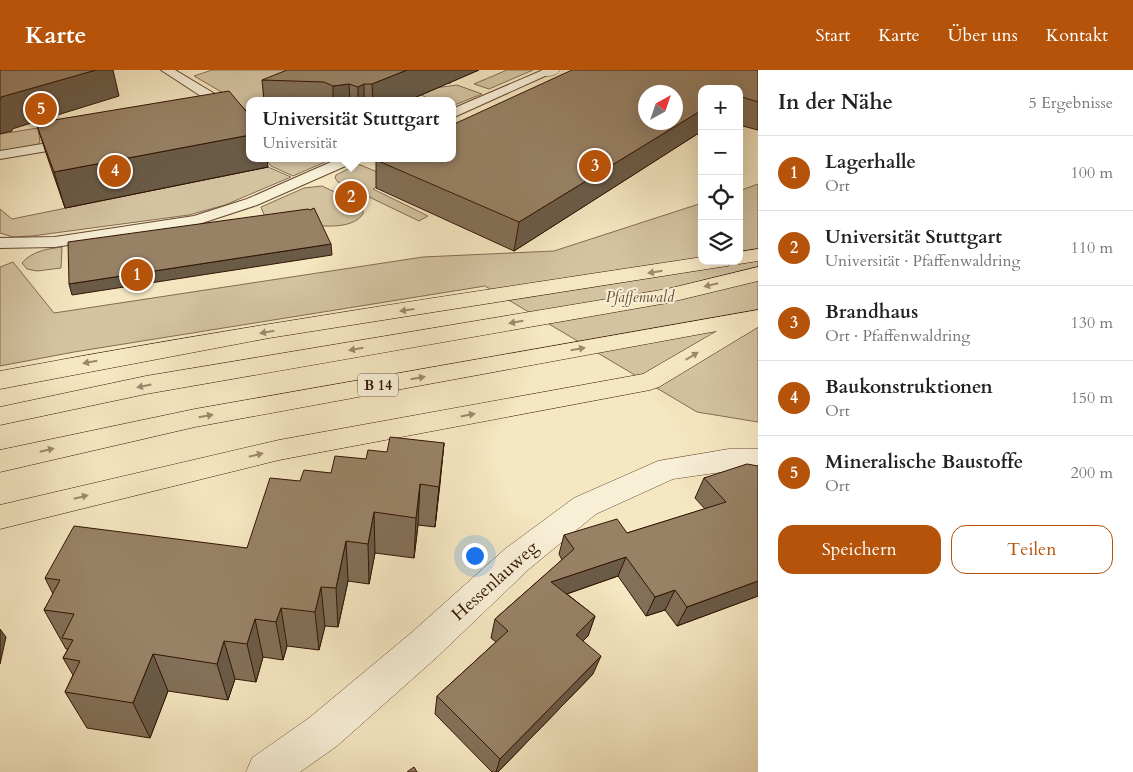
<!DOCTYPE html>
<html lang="de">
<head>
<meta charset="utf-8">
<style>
  body { margin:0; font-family:Cardo,serif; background:#f2f2f2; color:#222 }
  .controls { position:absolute; right:15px; top:15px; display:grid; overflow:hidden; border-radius:10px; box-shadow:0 5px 20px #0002 }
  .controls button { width:45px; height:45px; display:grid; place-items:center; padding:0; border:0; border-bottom:1px solid #e0e0e0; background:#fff; color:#222; font:25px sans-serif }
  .compass { position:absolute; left:638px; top:15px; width:45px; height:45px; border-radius:50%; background:#fff; box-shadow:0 5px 20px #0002; rotate:40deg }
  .you { position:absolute; left:474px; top:485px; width:18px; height:18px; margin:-12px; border:4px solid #fff; border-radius:50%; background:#1a73e8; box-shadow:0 0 0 8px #1a73e833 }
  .badge { display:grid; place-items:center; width:32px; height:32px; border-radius:50%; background:#b45309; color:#fff; font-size:16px; font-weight:700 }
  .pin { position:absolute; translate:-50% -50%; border:2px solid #fff; box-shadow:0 1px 5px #0006 }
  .popup { position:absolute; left:246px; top:27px; width:210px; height:65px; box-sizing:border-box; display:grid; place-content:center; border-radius:10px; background:#fff; filter:drop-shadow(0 1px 4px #0005); font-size:16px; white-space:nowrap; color:#767676 }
  .popup b { font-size:19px; color:#222 }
  .popup::after { content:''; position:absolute; left:50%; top:100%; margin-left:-10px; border:10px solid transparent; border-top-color:#fff }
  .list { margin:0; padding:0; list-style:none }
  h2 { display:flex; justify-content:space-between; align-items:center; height:65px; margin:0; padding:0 20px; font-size:21px }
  h2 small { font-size:16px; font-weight:400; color:#767676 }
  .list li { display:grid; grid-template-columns:32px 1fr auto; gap:15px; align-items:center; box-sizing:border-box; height:75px; padding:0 20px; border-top:1px solid #e0e0e0 }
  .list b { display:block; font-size:19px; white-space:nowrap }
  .list p { margin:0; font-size:16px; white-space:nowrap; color:#767676 }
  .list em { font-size:16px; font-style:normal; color:#767676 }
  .actions { display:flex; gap:10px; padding:15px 20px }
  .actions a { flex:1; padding:11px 0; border:1px solid #b45309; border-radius:15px; text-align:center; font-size:18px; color:#b45309 }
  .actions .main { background:#b45309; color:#fff }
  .icon { flex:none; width:28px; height:28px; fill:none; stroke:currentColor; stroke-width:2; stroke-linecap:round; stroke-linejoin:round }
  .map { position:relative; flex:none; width:758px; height:702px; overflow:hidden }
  header { display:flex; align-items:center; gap:30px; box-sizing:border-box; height:70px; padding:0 25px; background:#b45309; color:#fff }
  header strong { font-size:24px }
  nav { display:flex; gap:28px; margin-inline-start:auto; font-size:18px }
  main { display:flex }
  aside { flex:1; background:#fff }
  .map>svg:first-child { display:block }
  .green { fill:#d4c3a1; stroke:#846c52 }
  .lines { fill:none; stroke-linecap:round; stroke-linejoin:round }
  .lane-casing { stroke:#644933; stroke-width:2 }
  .street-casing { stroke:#644933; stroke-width:1 }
  .highway-casing { stroke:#331404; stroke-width:1 }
  .lane { fill:#f8efd7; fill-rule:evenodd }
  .street { fill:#f8efd7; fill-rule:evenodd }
  .highway { fill:#f5e7c1; fill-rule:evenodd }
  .wall { fill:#837058; stroke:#331404 }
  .shaded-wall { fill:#6a5b47; stroke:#331404 }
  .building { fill:#988266; stroke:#331404; fill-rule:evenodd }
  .oneway { fill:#9e886c }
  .labels { text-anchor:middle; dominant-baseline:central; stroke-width:4; stroke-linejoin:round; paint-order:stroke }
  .shield { fill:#f8efd7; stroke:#6e5643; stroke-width:1 }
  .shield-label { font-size:14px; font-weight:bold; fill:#331404 }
  .park-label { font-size:15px; font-style:italic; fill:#634933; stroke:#f8efd7 }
  .near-street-label { font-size:18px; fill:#331404; stroke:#f8efd7 }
</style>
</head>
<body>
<header>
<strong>Karte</strong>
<nav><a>Start</a><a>Karte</a><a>Über uns</a><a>Kontakt</a></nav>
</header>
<main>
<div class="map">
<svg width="758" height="702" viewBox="0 0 758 702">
  <rect width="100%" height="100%" fill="#f5e7c1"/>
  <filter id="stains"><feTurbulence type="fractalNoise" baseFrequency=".004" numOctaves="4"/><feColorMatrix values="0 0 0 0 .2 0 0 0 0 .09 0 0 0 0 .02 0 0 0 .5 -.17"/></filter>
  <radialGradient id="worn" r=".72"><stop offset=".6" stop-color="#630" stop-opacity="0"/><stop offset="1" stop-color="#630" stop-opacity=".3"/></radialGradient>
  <g class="green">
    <path d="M212,0H409L451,13L295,31H250V69L245,47L246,40L237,31L194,6Z"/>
    <path d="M507,0H533L489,19L474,14Z"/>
    <path d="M457,15L482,24L452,36V31H434L413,21Z"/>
    <path d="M38,58L40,72L37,75L0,83V64Z"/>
    <path d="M265,88H334L293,106L271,96Z"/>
    <path d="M358,94L392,108L373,119L428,146L419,151L338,112L335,108L336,105Z"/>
    <path d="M268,97L291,107L225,135L189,145L32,166L13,167L0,163V139L12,149Z"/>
    <path d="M758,114V352L697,342L485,216L74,282L0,296V197L13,192L54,243L423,187L554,181L702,133V191H739V121Z"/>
    <path d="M322,116L356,132L363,138V144C348,167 288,151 265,147L261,137L304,118Z"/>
    <path d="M62,177L61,198L37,201L27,199L22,193C32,181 47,179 62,177Z"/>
  </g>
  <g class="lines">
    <defs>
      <g id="lane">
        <path d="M161,0H175L220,27L223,41C219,46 214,48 208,47L206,44L211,40L210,32Z"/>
        <path d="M543,0H552L554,2L452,48V39Z"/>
        <path d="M72,69L77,70L79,73L77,76L0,89V81Z"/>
        <path d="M340,88H359L357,91L257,135L196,155L55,177L0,178V168L55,167L194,146L247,129Z"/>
      </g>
      <g id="street">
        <path d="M542,0H560C556,6 549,7 543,5L541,2Z"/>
        <path d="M729,379H758V401H729L673,409L596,444L529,499L437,587L337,676L300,702H246L252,688L309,648L411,563L505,479L574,428L658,391Z"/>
      </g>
      <g id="highway">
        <path d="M758,179V191L739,194L731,191H739V182Z"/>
        <path d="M702,187V191H731L728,196L720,197L269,268L0,319V301C233,257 467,223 702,187Z"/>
        <path d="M758,197V211L667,233L146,324L0,355V337L146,306L667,219Z"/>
        <path d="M758,240V257L659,317L650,320L279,390L0,459V435L279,370L643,304L717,261L195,357L0,402V380L195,339Z"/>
      </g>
    </defs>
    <use href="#lane" class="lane-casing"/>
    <use href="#street" class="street-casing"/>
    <use href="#highway" class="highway-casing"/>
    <use href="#lane" class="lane"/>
    <use href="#street" class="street"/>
    <use href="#highway" class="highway"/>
  </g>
  <g class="wall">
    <path d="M479,0L407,31H264L262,10Z"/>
    <path d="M758,0V60L739,55V19H702V61L514,181L376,118V90Z"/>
    <path d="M36,53L268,97L65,138L47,86Z"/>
    <path d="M444,373L435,457L418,455L414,488L375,483L369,514L348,511L338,557L325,556L319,580L287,576L283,590L263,587L256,612L235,609L228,630L168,621L150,668L87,658L65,622L73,605L63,588L68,579H66L44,540L53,524L45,508L247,478L300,411L331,403L387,382Z"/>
    <path d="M758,396V526L677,556L665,540L646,546L618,506L567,524L595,546L588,566L583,571L593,604L498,702H492L435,644L437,626L496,572L491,568L495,549L562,490L559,484L564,465L627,463L705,439L695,428L704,408Z"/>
  </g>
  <g class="shaded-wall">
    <path d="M96,0H113L119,26L12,59V61L0,64V30L1,27Z"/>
    <path d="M407,0H479L407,31H373L372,14Z"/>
    <path d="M349,14L350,31H333V16Z"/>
    <path d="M364,14V31H358V17Z"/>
    <path d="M702,40V61L514,181L519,152Z"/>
    <path d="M250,65V88H267L268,97L65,138L54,102Z"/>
    <path d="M331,174L332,185L72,225L69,214Z"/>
    <path d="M444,373L440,414L435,457L439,417Z"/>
    <path d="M420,414L418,455L414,488L416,448Z"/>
    <path d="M374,442L375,483L369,514L368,474Z"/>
    <path d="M346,471L348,511L338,557L336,518Z"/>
    <path d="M626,487L618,506L546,531L551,512Z"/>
    <path d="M758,511V526L677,556L687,537Z"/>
    <path d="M321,517L325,556L319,580L315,542Z"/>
    <path d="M675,520L665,540L646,546L655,527Z"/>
    <path d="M281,538L287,576L283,590L276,552Z"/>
    <path d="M595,546L588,566L570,584L576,565Z"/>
    <path d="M255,549L263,587L256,612L247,574Z"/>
    <path d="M0,559L6,567L0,594Z"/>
    <path d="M224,571L235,609L228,630L217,594Z"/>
    <path d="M153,584L168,621L150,668L133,633Z"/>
    <path d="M601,586L593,604L498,702H496L500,689Z"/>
  </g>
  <g class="building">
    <path d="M0,0H96L1,27V29L0,30Z"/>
    <path d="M287,0H407L372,14H364L358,17L349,14L333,16L324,12L262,10Z"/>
    <path d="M572,0H758V32L742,27L739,29V19H702V40L519,152L376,90L380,88H452V55ZM646,22H676V52H646Z"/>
    <path d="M229,21L250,46V65L54,102L36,53Z"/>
    <path d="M314,138L331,174L69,214L68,172L308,139L310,140Z"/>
    <path d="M390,367L444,373L439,417L420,414L416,448L374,442L368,474L346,471L336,518L321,517L315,542L281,538L276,552L255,549L247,574L224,571L217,594L153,584L133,633L65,622L80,591L63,588L73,570L62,568L74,544L44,540L60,510L45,508L74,456L247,478L270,408L300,411L304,400L331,403L335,386L366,389L368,380L387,382Z"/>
    <path d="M747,394L758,396V511L687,537L675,520L655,527L626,487L551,512L595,546L576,565L601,586L500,689L437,626L508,561L495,549L574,479L564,465L617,449L627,463L726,432L704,408Z"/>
    <path d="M414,697L417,702H407Z"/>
  </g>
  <defs><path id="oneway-solid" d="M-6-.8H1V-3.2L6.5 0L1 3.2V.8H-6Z" transform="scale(1.25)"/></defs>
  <g class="oneway">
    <use href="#oneway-solid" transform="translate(655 202) rotate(171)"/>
    <use href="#oneway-solid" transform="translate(711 215) rotate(167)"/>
    <use href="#oneway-solid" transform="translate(407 240) rotate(172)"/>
    <use href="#oneway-solid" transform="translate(516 252) rotate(170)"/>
    <use href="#oneway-solid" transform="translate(267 262) rotate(170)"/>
    <use href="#oneway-solid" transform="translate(356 279) rotate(170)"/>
    <use href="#oneway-solid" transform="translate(578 279) rotate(-10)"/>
    <use href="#oneway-solid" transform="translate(692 286) rotate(-31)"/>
    <use href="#oneway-solid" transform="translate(90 292) rotate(170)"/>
    <use href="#oneway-solid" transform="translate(418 308) rotate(-10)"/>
    <use href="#oneway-solid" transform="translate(144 316) rotate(169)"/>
    <use href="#oneway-solid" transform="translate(468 345) rotate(-11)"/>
    <use href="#oneway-solid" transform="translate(206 346) rotate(-10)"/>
    <use href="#oneway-solid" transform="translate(47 380) rotate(-13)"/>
    <use href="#oneway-solid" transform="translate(256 385) rotate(-14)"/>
    <use href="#oneway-solid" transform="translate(81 427) rotate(-14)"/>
  </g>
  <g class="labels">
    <rect class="shield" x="358" y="303.5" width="40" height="23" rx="4"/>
    <g class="shield-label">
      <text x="378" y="315">B 14</text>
    </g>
    <g class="park-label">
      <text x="640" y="227">Pfaffenwald</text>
    </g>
    <g class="near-street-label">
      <text transform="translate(495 511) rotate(-42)">Hessenlauweg</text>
    </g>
  </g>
  <rect width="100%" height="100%" filter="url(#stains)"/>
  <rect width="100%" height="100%" fill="url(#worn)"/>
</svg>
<div class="controls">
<button>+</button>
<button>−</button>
<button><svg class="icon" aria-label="locate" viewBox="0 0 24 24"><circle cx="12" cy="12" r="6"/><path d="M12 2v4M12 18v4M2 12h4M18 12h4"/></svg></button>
<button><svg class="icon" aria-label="layers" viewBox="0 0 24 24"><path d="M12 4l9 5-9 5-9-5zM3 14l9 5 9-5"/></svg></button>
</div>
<svg class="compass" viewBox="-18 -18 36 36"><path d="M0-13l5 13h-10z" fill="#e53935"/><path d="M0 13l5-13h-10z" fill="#767676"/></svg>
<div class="you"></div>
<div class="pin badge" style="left:137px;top:205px">1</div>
<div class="pin badge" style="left:351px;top:127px">2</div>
<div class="popup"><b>Universität Stuttgart</b>Universität</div>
<div class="pin badge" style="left:595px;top:96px">3</div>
<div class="pin badge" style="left:115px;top:101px">4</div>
<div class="pin badge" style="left:41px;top:39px">5</div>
</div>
<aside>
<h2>In der Nähe<small>5 Ergebnisse</small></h2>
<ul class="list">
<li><span class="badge">1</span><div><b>Lagerhalle</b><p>Ort</p></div><em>100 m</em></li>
<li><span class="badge">2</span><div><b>Universität Stuttgart</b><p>Universität · Pfaffenwaldring</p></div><em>110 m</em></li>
<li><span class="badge">3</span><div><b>Brandhaus</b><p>Ort · Pfaffenwaldring</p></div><em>130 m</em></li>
<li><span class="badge">4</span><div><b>Baukonstruktionen</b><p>Ort</p></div><em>150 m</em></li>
<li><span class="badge">5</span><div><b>Mineralische Baustoffe</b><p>Ort</p></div><em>200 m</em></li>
</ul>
<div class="actions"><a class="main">Speichern</a><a>Teilen</a></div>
</aside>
</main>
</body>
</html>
